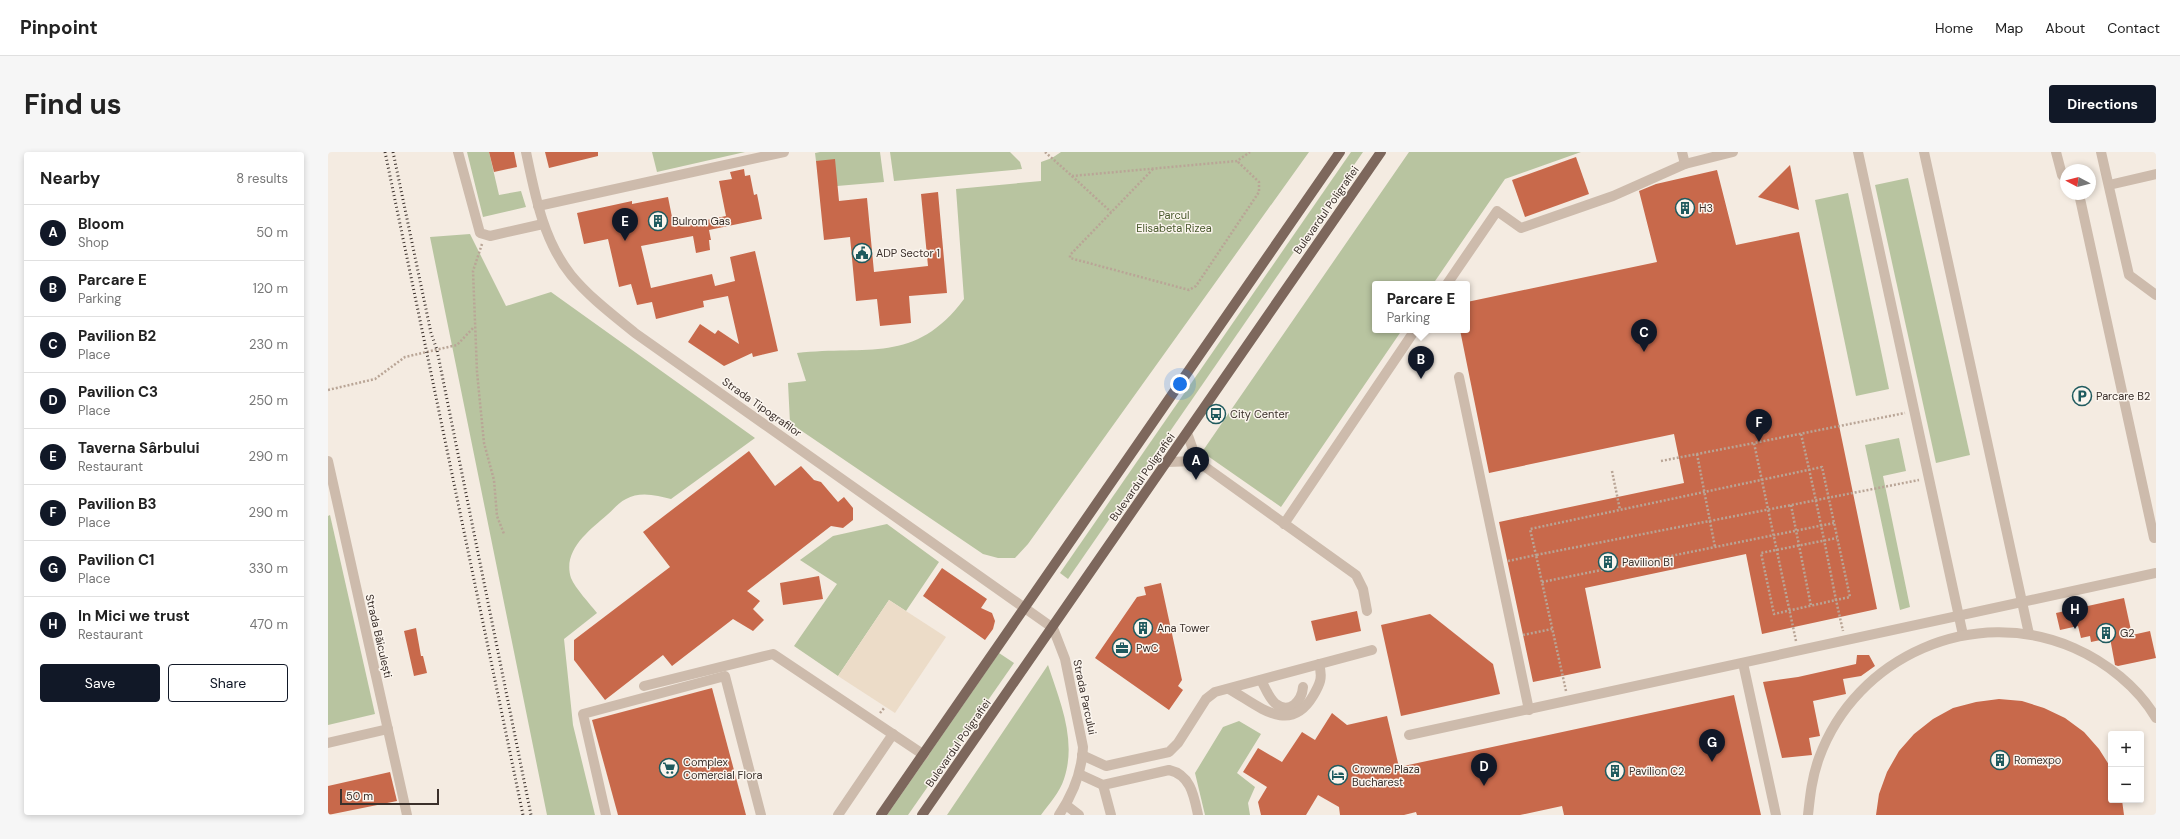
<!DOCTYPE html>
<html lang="en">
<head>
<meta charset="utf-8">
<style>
  body { margin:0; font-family:"DM Sans",sans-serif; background:#f6f6f6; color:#222 }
  .controls { position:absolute; right:12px; bottom:12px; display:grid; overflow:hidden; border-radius:4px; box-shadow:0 2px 6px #0003 }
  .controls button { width:36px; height:36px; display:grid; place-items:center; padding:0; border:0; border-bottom:1px solid #e0e0e0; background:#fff; color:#222; font:20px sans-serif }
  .compass { position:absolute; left:1732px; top:12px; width:36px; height:36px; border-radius:50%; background:#fff; box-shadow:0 2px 6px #0003; rotate:277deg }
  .scale { position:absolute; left:12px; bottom:10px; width:99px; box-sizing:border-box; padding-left:4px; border:2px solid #3b302b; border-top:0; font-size:11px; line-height:14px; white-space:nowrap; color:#3b302b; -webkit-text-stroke:3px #fbf5ee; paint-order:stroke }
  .you { position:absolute; left:852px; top:232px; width:14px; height:14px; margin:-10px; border:3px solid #fff; border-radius:50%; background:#1a73e8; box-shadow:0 0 0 6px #1a73e833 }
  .badge { display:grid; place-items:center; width:26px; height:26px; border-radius:50%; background:#111827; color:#fff; font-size:13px; font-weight:700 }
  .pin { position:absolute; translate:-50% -33px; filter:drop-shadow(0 1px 2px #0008) }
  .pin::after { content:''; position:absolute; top:21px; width:14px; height:12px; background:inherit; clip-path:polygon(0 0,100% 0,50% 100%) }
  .popup { position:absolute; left:1044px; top:129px; width:98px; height:52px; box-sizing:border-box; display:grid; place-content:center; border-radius:4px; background:#fff; filter:drop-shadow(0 1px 3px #0005); font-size:13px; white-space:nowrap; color:#767676 }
  .popup b { font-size:15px; color:#222 }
  .popup::after { content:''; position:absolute; left:50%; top:100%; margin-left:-8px; border:8px solid transparent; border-top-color:#fff }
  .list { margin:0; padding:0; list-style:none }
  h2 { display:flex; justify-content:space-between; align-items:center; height:52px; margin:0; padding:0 16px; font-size:17px }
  h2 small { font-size:13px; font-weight:400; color:#767676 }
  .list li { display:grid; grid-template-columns:26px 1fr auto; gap:12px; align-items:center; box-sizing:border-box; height:56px; padding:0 16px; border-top:1px solid #e0e0e0 }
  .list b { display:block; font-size:15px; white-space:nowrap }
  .list p { margin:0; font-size:13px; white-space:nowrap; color:#767676 }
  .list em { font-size:13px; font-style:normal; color:#767676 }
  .actions { display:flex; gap:8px; padding:12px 16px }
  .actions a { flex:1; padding:9px 0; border:1px solid #111827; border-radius:4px; text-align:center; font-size:14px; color:#111827 }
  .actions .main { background:#111827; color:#fff }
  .map { position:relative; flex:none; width:1828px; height:663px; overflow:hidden; border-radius:4px }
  header { display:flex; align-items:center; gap:24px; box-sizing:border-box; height:56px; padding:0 20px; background:#fff; border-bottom:1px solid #e0e0e0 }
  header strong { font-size:19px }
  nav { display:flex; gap:22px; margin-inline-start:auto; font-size:14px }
  .intro { display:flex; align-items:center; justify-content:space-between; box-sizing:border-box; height:96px; padding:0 24px }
  h1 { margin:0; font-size:28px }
  .button { padding:10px 18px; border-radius:4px; background:#111827; color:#fff; font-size:14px; font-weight:700 }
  main { display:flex; gap:24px; padding:0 24px }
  aside { flex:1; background:#fff; border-radius:4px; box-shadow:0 2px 6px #0003 }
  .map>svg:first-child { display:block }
  .green { fill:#b8c4a0 }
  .plaza { fill:#ecdcc8 }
  .building { fill:#c8694b }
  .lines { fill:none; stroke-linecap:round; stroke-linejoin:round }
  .path { stroke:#b9a596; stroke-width:2.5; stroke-dasharray:2 2; stroke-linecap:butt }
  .minor { stroke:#cdbbac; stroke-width:10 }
  .major { stroke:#7d675c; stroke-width:10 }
  .rail { stroke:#3b302b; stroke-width:3; stroke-dasharray:1 3; stroke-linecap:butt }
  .labels { text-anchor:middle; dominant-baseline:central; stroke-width:3; stroke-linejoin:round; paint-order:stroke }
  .poi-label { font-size:11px; fill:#3b302b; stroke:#fbf5ee; text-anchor:start }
  .street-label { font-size:11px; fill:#3b302b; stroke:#fbf5ee }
  .park-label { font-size:11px; fill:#4a5a2e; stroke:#fbf5ee }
</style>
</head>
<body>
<header>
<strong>Pinpoint</strong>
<nav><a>Home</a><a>Map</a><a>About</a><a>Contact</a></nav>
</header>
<div class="intro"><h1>Find us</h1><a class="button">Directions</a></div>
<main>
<aside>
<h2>Nearby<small>8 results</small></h2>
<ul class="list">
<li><span class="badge">A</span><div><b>Bloom</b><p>Shop</p></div><em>50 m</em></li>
<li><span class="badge">B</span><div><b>Parcare E</b><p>Parking</p></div><em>120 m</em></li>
<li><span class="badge">C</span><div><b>Pavilion B2</b><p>Place</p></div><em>230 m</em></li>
<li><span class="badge">D</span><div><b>Pavilion C3</b><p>Place</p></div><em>250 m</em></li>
<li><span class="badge">E</span><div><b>Taverna Sârbului</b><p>Restaurant</p></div><em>290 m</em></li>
<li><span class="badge">F</span><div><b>Pavilion B3</b><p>Place</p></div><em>290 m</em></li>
<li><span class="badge">G</span><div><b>Pavilion C1</b><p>Place</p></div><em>330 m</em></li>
<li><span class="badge">H</span><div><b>In Mici we trust</b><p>Restaurant</p></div><em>470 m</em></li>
</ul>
<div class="actions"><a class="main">Save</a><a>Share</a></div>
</aside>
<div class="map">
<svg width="1828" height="663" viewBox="0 0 1828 663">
  <rect width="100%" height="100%" fill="#f4ebe1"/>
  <g class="green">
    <path d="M139,0H161L171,43L193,39L198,55L155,65Z"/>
    <path d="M324,0H417L329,20Z"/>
    <path d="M492,0H552L556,30L509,34L488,9L487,1Z"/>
    <path d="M562,0H682L692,10L694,17L566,29Z"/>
    <path d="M733,0H981L700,392L687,406H670L655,402L462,271L460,231L478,229L469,201C539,193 587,213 636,147L628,37L713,29V10L724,6Z"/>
    <path d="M1023,0H1035L740,427L732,421Z"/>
    <path d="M1081,0H1253L1177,27L1105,132H1047V178H1074L953,355L874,300Z"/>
    <path d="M1580,26L1642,303L1608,311L1547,33Z"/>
    <path d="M1520,41L1561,237L1528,244L1487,48Z"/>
    <path d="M142,82L178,154L223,140L427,286L343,347C329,343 311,339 298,347C291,350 285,358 279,363C262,378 234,398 243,426C247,436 262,452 269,461L236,487L245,573L267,663H219L102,85Z"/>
    <path d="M1571,286L1578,319L1555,324L1582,455L1572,458L1537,293Z"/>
    <path d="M2,363L47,562L0,573V364Z"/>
    <path d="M559,372L611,410L578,459L561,448L510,524L466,494L509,432L472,408L505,384Z"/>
    <path d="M671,501L686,511L580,663H559Z"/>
    <path d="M720,513C732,550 749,588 736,627C732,640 721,652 713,663H619Z"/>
    <path d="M911,569L933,582L909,621L927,635L920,651L922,663H877L867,621L895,575Z"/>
  </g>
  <path class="plaza" d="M561,448L618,485L567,561L510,524Z"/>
  <g class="building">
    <path d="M161,0H186L189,15L166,20Z"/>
    <path d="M217,0H270V4L221,16Z"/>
    <path d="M1248,5L1261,42L1197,65L1184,28Z"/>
    <path d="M507,7L511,49L539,46L546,120L600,114L593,42L610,40L619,141L581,144L583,171L552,174L549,147L528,149L522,85L496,88L488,9Z"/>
    <path d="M1462,13L1471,58L1430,45Z"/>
    <path d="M416,17L417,24L422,23L426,43L429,42L434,67L381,78L383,88H381L382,98L368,101L365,84L313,94L323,136L384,122L387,134L407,129L402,105L427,99L450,199L425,205L424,201L396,214L360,190L372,172L387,182L390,178L411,192L400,144L375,149L376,155L328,167L324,150L309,153L303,132L291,135L280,87L256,92L249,61L304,49V52L340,45L346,75L398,64L391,29L404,27L402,20Z"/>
    <path d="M1389,18L1408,93L1471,80L1549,457L1434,482L1418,402L1257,436L1273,516L1205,530L1171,370L1356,331L1346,282L1161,321L1132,178H1139V150L1329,110L1311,39L1328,32Z"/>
    <path d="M421,299L447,334L473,314L486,328L493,330L510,350L516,345L525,356V368L515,376L503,374L419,439L432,449L425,457L436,468L425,479L405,467L344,514L335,503L277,548L246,508V488L342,415L315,380Z"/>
    <path d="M614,416L659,447L653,456L664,461L667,469L665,477L657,488L595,444Z"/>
    <path d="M491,424L495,447L455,453L452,431Z"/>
    <path d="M833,431L854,528L850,534L855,538L841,558L767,506L809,445L818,443L816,435Z"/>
    <path d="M1796,446L1804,483L1822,479L1828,506L1790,514L1787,513L1782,486L1763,490L1762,484L1753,486L1750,474L1732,478L1728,461Z"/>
    <path d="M1029,459L1033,479L988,489L983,469Z"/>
    <path d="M1102,462L1165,512L1172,542L1073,564L1053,473Z"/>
    <path d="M88,476L93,504H95L99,521L86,524L76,479Z"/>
    <path d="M1529,503H1541L1547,514L1533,524L1515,527L1518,542L1485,549L1492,584L1481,586L1484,603L1454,606L1435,530L1470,525L1528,512Z"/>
    <path d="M384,536L418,663H290L264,568Z"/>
    <path d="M1406,543L1433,663H1236L1234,654L1192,663H1089L1088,660L1076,663H1012L1011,655L990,643L978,663H933L930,650L939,635L915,620L930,596L954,610L974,580L987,588L1004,561L1019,573L1059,564L1071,615Z"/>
    <path d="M1671,547L1694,549L1716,556L1737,566L1756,580L1771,597L1783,616V648H1794L1796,663H1548L1551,642L1559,620L1571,599L1586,582L1605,567L1625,556L1648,550Z"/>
    <path d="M62,620L69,649L0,663V634Z"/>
  </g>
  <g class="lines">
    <g class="path">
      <path d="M717,0L744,24L909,9L922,0"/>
      <path d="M825,17L742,103V106L861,138L868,134L931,40V30L909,9"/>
      <path d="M744,24L783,60"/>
      <path d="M154,92L145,119L149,220L156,291L166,328L169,364L176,382"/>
      <path d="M0,238L47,227L77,205L129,193L146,175"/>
      <path d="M1473,282C1486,337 1497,392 1508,448L1446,462L1433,401C1458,396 1484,391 1509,386"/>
      <path d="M1369,302L1387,395"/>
      <path d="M1333,309L1426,291"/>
      <path d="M1284,319L1292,358"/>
      <path d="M1463,353L1483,454"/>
      <path d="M1180,409L1208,403L1202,377L1494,315L1522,445L1508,448L1515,479"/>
      <path d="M1214,430L1506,371"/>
      <path d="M1195,483L1224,477"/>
      <path d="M1468,489L1426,291L1577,261"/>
      <path d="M1238,539L1208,403L1591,328"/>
      <path d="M552,561L557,555"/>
    </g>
    <g class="minor">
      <path d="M130,0L152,81L162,84L215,72"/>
      <path d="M198,0C207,43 215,88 243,123C261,145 285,163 307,181L725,476L737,507L755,595C754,621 745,642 731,663"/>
      <path d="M1354,0L1357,12"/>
      <path d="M1530,0L1635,483"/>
      <path d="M1596,0L1701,482"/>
      <path d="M1728,0L1734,23L1738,27"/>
      <path d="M1773,0L1801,123L1828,143"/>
      <path d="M1781,33L1828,22"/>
      <path d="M1751,42L1826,386"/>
      <path d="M210,54L456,0"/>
      <path d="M1119,132L1169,59L1193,76L1285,44L1357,12L1405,0"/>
      <path d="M1131,225L1201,558"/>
      <path d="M859,281L869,309L1028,423L1035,437L1039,459"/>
      <path d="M0,309L79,663"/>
      <path d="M839,310L869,309"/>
      <path d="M956,372L1087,178"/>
      <path d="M1415,511L1448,663"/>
      <path d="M933,528C937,535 941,547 948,552C962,563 974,548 975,535"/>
      <path d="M316,534L445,502L596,603"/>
      <path d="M901,537C930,553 961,584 985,544C992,532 995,526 991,512"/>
      <path d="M1081,583L1828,421"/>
      <path d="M0,591L60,577"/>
      <path d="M754,603L778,614L841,600L850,591L878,547L887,540L1044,498"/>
      <path d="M751,622L775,633L841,618C863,623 866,644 870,663"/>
      <path d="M775,633L783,663"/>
      <path d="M738,653L751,663"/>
      <path d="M278,663L255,562L397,524L433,663"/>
      <path d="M510,663L565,582"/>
      <path d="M1480,663C1482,644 1484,625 1491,606C1528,504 1646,452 1746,496C1778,510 1810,535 1828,566"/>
    </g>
    <g class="major">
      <path d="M553,663L1012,0"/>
      <path d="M594,663L1053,0"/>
    </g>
    <g class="rail">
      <path d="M57,0L195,663"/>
      <path d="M65,0L103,181L109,198L203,663"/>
    </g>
  </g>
  <defs>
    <symbol id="building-ring" viewBox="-11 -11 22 22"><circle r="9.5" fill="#fbf5ee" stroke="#1f5a5e" stroke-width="1.5"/><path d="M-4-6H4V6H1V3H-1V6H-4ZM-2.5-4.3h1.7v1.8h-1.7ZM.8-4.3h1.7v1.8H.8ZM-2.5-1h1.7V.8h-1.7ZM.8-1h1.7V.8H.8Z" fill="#1f5a5e"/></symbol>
    <symbol id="civic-ring" viewBox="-11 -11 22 22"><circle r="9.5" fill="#fbf5ee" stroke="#1f5a5e" stroke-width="1.5"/><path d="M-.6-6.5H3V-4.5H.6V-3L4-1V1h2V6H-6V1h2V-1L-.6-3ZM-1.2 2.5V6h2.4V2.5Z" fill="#1f5a5e"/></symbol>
    <symbol id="parking-ring" viewBox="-11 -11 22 22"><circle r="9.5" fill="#fbf5ee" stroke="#1f5a5e" stroke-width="1.5"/><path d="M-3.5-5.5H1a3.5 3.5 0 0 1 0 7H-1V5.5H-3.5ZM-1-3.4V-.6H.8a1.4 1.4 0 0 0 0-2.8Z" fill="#1f5a5e"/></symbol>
    <symbol id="bus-ring" viewBox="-11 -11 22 22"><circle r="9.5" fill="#fbf5ee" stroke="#1f5a5e" stroke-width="1.5"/><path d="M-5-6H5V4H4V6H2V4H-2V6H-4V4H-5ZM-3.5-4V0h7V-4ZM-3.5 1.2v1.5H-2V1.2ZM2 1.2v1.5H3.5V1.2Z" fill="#1f5a5e"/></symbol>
    <symbol id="office-ring" viewBox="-11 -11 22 22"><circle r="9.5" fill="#fbf5ee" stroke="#1f5a5e" stroke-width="1.5"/><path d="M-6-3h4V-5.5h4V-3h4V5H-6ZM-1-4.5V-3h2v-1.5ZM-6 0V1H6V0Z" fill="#1f5a5e"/></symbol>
    <symbol id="supermarket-ring" viewBox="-11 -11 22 22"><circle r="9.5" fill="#fbf5ee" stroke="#1f5a5e" stroke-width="1.5"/><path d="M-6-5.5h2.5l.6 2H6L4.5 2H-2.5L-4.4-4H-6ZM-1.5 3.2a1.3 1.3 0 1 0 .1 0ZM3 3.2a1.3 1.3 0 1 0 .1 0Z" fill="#1f5a5e"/></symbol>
    <symbol id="hotel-ring" viewBox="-11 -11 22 22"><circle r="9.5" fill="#fbf5ee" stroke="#1f5a5e" stroke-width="1.5"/><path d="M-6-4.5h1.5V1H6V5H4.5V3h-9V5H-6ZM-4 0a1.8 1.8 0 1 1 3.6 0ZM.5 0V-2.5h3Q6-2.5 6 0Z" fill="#1f5a5e"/></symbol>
  </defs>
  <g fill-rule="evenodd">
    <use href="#building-ring" x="1346" y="45" width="22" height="22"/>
    <use href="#building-ring" x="319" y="58" width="22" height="22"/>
    <use href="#civic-ring" x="523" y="90" width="22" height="22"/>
    <use href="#parking-ring" x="1743" y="233" width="22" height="22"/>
    <use href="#bus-ring" x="877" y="251" width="22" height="22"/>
    <use href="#building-ring" x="1269" y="399" width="22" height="22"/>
    <use href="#building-ring" x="804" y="465" width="22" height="22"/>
    <use href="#building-ring" x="1767" y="470" width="22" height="22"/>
    <use href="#office-ring" x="783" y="485" width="22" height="22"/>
    <use href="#building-ring" x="1661" y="597" width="22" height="22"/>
    <use href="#supermarket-ring" x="330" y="605" width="22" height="22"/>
    <use href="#building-ring" x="1276" y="608" width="22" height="22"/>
    <use href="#hotel-ring" x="999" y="612" width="22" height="22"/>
  </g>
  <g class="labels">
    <g class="poi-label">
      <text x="1371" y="56">H3</text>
      <text x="344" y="69">Bulrom Gas</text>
      <text x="548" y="101">ADP Sector 1</text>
      <text x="1768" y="244">Parcare B2</text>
      <text x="902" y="262">City Center</text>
      <text x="1294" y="410">Pavilion B1</text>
      <text x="829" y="476">Ana Tower</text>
      <text x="1792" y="481">G2</text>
      <text x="808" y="496">PwC</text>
      <text x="1686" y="608">Romexpo</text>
      <text x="355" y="610">Complex<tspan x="355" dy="13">Comercial Flora</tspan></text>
      <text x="1024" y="617">Crowne Plaza<tspan x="1024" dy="13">Bucharest</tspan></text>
      <text x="1301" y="619">Pavilion C2</text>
    </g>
    <g class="street-label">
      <text transform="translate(998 58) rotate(-55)">Bulevardul Poligrafiei</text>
      <text transform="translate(434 255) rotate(35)">Strada Tipografilor</text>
      <text transform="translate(814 325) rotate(-55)">Bulevardul Poligrafiei</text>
      <text transform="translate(51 484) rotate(77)">Strada Băiculești</text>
      <text transform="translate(757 545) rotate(78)">Strada Parcului</text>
      <text transform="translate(630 591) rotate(-55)">Bulevardul Poligrafiei</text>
    </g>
    <g class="park-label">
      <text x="846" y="63">Parcul<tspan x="846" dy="13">Elisabeta Rizea</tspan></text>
    </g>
  </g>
</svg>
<div class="controls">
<button>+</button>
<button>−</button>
</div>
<svg class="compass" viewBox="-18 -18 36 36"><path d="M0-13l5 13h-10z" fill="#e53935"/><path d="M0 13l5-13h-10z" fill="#767676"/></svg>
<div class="scale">50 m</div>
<div class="you"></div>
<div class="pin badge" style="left:868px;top:328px">A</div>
<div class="pin badge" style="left:1093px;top:227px">B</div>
<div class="popup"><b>Parcare E</b>Parking</div>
<div class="pin badge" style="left:1316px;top:200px">C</div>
<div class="pin badge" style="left:1156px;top:634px">D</div>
<div class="pin badge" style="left:297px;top:89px">E</div>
<div class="pin badge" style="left:1431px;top:290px">F</div>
<div class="pin badge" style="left:1384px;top:610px">G</div>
<div class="pin badge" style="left:1747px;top:477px">H</div>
</div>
</main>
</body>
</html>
